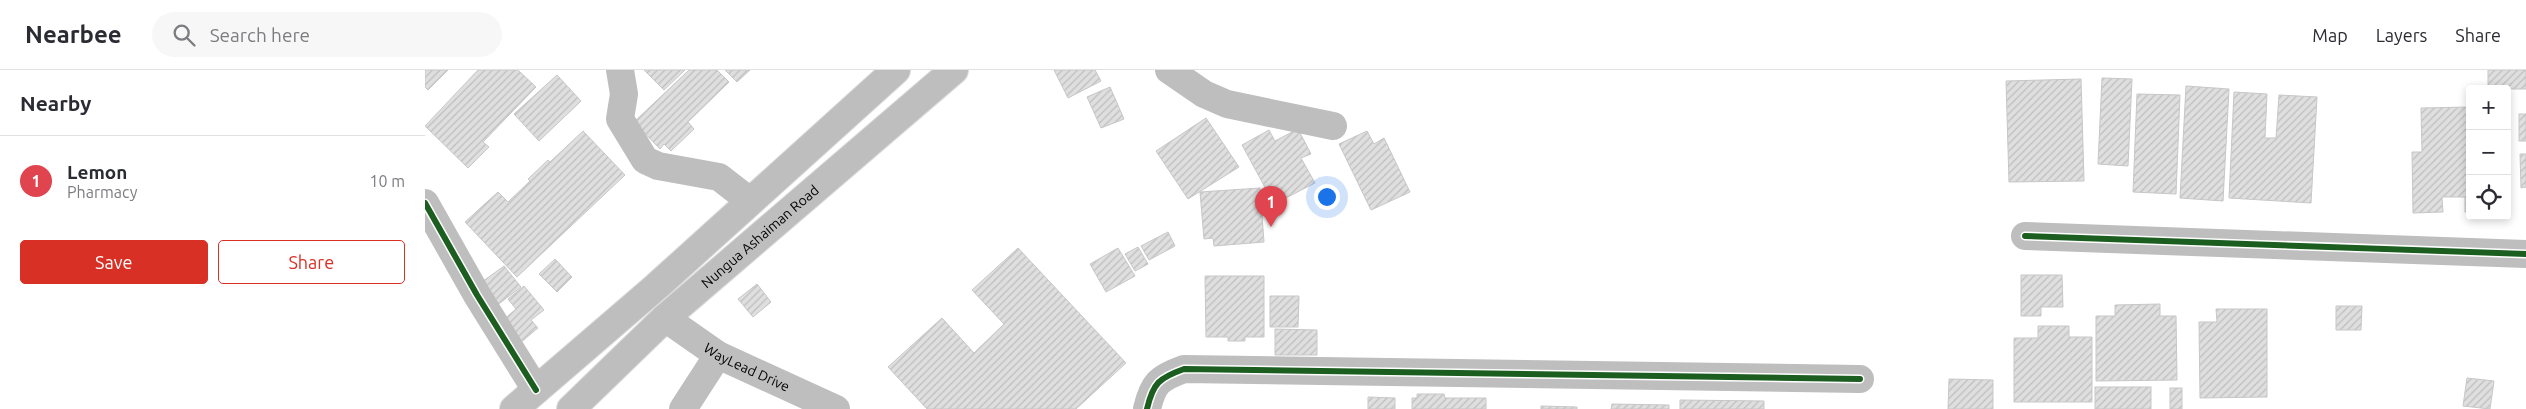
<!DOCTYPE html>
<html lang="en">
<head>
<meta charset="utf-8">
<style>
  body { margin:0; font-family:Ubuntu,sans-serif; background:#f7f7f7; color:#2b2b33 }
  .controls { position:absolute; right:15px; top:15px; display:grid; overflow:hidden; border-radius:5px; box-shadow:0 2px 8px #0003 }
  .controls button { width:45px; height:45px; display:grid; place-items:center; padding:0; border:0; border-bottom:1px solid #e1e1e2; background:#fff; color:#2b2b33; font:25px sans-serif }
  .you { position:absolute; left:901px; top:126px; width:18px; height:18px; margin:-12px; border:4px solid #fff; border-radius:50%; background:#1a73e8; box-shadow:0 0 0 8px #1a73e833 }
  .badge { display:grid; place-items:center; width:32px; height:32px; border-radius:50%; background:#d93025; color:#fff; font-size:16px; font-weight:700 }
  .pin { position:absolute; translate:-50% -41px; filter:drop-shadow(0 1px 2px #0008) }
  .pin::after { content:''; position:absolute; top:26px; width:18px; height:15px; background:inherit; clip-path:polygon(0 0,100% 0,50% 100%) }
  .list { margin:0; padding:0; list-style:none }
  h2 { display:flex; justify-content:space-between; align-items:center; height:65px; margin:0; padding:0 20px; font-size:21px }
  h2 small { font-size:16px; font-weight:400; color:#7c7c81 }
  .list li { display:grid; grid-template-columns:32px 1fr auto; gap:15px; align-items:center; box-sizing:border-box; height:90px; padding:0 20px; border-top:1px solid #e1e1e2 }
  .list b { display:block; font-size:19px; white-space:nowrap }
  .list p { margin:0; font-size:16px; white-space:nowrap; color:#7c7c81 }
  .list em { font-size:16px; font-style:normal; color:#7c7c81 }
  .actions { display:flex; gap:10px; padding:15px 20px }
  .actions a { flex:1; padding:11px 0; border:1px solid #d93025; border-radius:5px; text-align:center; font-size:18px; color:#d93025 }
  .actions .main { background:#d93025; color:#fff }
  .icon { flex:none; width:28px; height:28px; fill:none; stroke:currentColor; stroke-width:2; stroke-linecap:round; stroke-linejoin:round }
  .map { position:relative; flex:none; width:2101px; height:339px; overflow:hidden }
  header { display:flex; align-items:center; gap:30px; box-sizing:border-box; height:70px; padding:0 25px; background:#fff; border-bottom:1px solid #e1e1e2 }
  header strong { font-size:24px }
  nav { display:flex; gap:28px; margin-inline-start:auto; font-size:18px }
  .search { width:350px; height:45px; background:#f7f7f7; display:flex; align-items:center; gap:12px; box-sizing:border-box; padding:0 18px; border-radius:28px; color:#7c7c81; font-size:19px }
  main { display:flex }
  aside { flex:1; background:#fff }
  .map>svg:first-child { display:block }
  .building { fill:url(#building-hatch); stroke:#c7c7c7 }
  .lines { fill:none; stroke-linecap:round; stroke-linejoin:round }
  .major-casing { stroke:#dbdbdb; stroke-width:30 }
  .minor { stroke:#bebebe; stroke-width:28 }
  .major { stroke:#bebebe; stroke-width:28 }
  .cycleway-casing { stroke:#fff; stroke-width:9 }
  .cycleway { stroke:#1b5e20; stroke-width:6 }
  .labels { text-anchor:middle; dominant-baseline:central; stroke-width:4; stroke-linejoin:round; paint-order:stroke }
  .street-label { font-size:14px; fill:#000; stroke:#fff }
</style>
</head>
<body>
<header>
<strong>Nearbee</strong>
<div class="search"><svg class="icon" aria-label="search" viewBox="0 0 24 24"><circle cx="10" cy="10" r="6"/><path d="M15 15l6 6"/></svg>Search here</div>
<nav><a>Map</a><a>Layers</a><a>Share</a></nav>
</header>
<main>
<aside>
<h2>Nearby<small></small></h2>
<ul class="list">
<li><span class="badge" style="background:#e0444e">1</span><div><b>Lemon</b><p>Pharmacy</p></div><em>10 m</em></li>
</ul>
<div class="actions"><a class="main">Save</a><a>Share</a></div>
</aside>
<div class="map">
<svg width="2101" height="339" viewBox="0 0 2101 339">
  <defs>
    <pattern id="building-hatch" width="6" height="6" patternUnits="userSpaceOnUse" patternTransform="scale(1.25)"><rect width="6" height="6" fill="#dfdfdf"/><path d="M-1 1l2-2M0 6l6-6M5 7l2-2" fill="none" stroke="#bebebe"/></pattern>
  </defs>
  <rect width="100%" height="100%" fill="#fff"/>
  <g class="building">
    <path d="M0,0H23L3,20L0,17Z"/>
    <path d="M53,0H93L111,17L58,72L64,77L43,98L0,56Z"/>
    <path d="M219,0H260L239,20Z"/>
    <path d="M264,0H292L304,12L263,52L269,59L246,81L239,74L235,79L209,52Z"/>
    <path d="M300,0H325L312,12Z"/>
    <path d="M629,0H670L676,11L643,28Z"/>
    <rect x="2063" y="0" width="38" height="19"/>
    <path d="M132,5L156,31L114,71L89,44Z"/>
    <path d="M1677,8L1707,9L1703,96L1673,94Z"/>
    <path d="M1656,9L1659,111L1584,112L1581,11Z"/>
    <path d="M1761,16L1804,19L1798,131L1755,128Z"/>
    <path d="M685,17L699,49L676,58L662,27Z"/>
    <path d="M1809,22L1842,24L1840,68H1851L1854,25L1892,27L1886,133L1804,128Z"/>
    <path d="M1712,24L1755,25L1751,124L1708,122Z"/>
    <path d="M2045,37V142H2040V127H2017L2018,142L1988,143L1987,82H1997L1996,38Z"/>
    <rect x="2094" y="44" width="7" height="27"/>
    <path d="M781,48L814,97L763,129L731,81Z"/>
    <path d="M873,59L886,84L876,88L890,113L849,134L817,75L844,60L850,71Z"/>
    <path d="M158,61L200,105L92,207L40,152L73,122L83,132L105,111L103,109L123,90L125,92Z"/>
    <path d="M942,61L949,74L959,68L985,122L946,140L914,74Z"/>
    <path d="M2095,84H2101V117L2096,118Z"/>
    <path d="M835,118L839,172L789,176L788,168L779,169L775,122Z"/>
    <path d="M743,162L750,176L724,190L716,176Z"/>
    <path d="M713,177L723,194L710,201L700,184Z"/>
    <path d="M593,178L701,293L651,339H502L463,297L517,248L549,283L579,254L547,220Z"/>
    <path d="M693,178L710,206L681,222L665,194Z"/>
    <path d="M130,189L147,207L132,222L114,204Z"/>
    <path d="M79,196L96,217L71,236L54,214Z"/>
    <path d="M1596,205H1637L1638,237H1616V246H1596Z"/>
    <path d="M780,206H839V267H820V271H803V267H781Z"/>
    <path d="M332,214L346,232L328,247L313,229Z"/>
    <path d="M99,216L119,240L106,250L113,258L95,273L77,251L91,239L83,229Z"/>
    <path d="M845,226H874L873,257H845Z"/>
    <path d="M1735,234V246H1751L1752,310L1671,311V246H1690V235Z"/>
    <path d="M1911,236H1937L1936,260H1911Z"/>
    <path d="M1791,239H1842V327L1775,328L1774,252H1792Z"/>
    <path d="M1613,256H1644V267H1667V332H1589V268H1613Z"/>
    <path d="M850,259L892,260V285H850Z"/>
    <path d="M2042,308L2069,311L2065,339L2038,336Z"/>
    <path d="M1524,309L1568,310V339H1523Z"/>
    <rect x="1670" y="317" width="56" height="22"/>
    <rect x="1745" y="318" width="12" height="21"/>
    <path d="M992,324H1019L1020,328H1061V339H987V328H992Z"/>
    <path d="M943,327L970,328V339H943Z"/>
    <path d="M1255,330L1339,331V339H1255Z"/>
    <path d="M1187,334L1244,335V339H1186Z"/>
    <path d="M1116,336L1152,337V339H1116Z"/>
  </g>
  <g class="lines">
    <defs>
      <g id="major">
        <path d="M89,339L232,216L471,0"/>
        <path id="s2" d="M146,339L240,248L529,0"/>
      </g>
    </defs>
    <use href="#major" class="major-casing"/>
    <g class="minor">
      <path d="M195,0L199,24L195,49L220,90L233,96L294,107L325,131"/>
      <path d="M744,0L779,24L802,34L908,56"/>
      <path d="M0,133L52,225L111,320"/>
      <path d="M1600,166L2101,184"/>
      <path id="s1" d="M240,248L293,285L411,339"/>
      <path d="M258,339L293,285"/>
      <path d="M722,339C728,313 734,308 759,299L1435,309"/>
    </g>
    <use href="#major" class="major"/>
    <defs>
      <g id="cycleway">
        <path d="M0,133L52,225L111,320"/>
        <path d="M1600,166L2101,184"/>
        <path d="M722,339C728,313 734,308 759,299L1435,309"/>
      </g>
    </defs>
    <use href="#cycleway" class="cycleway-casing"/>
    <use href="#cycleway" class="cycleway"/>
  </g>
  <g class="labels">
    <g class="street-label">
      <text stroke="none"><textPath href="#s2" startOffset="256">Nungua Ashaiman Road</textPath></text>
      <text stroke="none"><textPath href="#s1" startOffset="96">WayLead Drive</textPath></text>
    </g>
  </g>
</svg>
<div class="controls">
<button>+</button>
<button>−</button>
<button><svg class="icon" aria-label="locate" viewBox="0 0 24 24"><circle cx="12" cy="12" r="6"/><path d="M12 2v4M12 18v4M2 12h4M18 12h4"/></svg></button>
</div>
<div class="you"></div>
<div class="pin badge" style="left:846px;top:157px;background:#e0444e">1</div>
</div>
</main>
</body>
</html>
